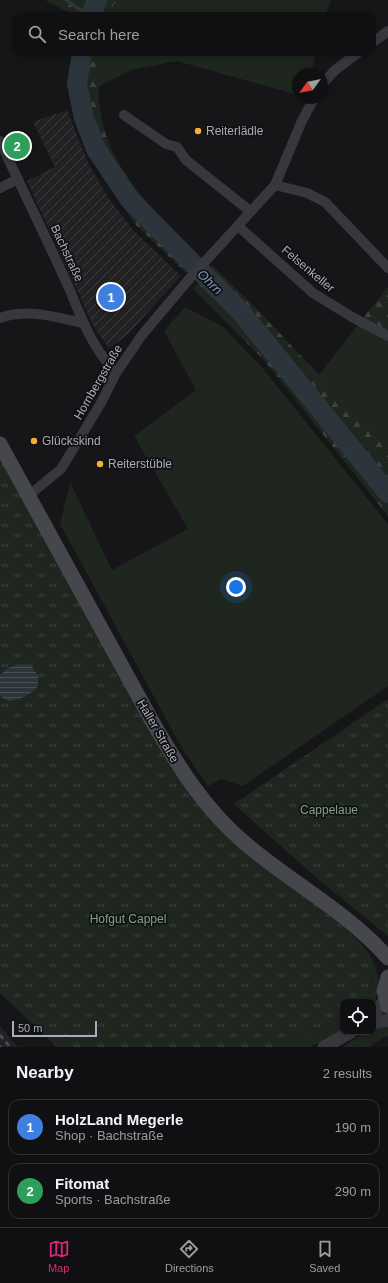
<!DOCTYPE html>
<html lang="en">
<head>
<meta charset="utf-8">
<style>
  body { margin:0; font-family:Helvetica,sans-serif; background:#1e1e20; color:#f1f3f6 }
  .controls { position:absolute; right:12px; bottom:12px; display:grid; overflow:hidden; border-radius:8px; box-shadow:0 2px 6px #0003 }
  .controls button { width:36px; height:36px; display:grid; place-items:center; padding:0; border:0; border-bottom:1px solid #303032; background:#101012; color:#f1f3f6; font:20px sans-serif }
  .compass { position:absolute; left:292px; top:68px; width:36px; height:36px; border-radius:50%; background:#101012; box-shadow:0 2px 6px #0003; rotate:237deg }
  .scale { position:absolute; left:12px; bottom:10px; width:85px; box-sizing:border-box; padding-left:4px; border:2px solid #a8adb8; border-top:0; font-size:11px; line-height:14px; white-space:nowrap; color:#a8adb8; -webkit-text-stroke:3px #111113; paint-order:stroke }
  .you { position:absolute; left:236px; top:587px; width:14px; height:14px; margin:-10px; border:3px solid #fff; border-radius:50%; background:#1a73e8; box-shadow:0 0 0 6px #1a73e833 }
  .badge { display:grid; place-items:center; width:26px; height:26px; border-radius:50%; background:#db2777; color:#fff; font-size:13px; font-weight:700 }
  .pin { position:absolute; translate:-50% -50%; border:2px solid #fff; box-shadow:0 1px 4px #0006 }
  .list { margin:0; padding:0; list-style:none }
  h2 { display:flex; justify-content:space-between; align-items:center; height:52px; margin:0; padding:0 16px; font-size:17px }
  h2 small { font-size:13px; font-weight:400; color:#9c9d9f }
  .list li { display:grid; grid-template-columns:26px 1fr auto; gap:12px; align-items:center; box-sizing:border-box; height:56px; margin:0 8px 8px; padding:0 8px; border:1px solid #303032; border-radius:12px }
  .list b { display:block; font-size:15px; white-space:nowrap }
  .list p { margin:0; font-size:13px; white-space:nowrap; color:#9c9d9f }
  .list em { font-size:13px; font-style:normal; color:#9c9d9f }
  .icon { flex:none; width:22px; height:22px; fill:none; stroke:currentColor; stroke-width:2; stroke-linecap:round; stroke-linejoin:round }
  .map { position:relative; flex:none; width:388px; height:1047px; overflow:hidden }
  .search { position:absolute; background:#101012; box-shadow:0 2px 6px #0003; left:12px; right:12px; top:12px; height:44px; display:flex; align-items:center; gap:10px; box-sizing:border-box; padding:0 14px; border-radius:12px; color:#9c9d9f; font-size:15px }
  .sheet { height:180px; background:#101012 }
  nav { display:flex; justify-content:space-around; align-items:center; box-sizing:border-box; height:56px; border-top:1px solid #303032; background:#101012; font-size:11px; color:#9c9d9f }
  nav a { display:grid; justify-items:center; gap:2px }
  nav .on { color:#db2777 }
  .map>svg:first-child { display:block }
  .built { fill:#222225 }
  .industrial { fill:url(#industrial-furrows) }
  .grass { fill:#1e261f }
  .forest { fill:url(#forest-firs) }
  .park { fill:url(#park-tufts) }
  .water { fill:url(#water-rules) }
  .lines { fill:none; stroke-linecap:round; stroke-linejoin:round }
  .stream { stroke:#2c353c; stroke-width:3.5 }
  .river { stroke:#2c353c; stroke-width:20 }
  .minor { stroke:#37383d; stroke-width:10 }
  .tertiary { stroke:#37383d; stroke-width:13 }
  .secondary { stroke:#45474d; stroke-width:15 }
  .rail { stroke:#4a4c52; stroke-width:3; stroke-dasharray:5 4; stroke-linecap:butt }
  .poi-dot { fill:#f2b134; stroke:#111113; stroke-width:1.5 }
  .labels { text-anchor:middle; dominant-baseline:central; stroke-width:3.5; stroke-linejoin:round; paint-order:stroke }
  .poi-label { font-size:12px; fill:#a8adb8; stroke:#111113; text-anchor:start }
  .street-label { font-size:12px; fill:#a8adb8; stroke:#111113 }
  .park-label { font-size:12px; fill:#7fa381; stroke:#111113 }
  .water-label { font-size:13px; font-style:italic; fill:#7f9bb3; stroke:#111113 }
</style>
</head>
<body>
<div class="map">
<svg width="388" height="1047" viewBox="0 0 388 1047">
  <defs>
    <pattern id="industrial-furrows" width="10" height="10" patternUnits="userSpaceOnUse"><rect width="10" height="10" fill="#222225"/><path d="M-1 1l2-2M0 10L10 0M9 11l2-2" fill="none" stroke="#3f3f43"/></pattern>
    <pattern id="forest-firs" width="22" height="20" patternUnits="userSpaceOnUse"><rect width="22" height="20" fill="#1e261f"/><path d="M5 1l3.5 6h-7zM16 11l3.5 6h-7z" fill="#3c433d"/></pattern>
    <pattern id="park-tufts" width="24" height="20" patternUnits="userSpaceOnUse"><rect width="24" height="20" fill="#1e261f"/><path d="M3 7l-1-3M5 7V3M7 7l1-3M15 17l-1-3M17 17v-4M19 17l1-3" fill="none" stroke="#3c433d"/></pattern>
    <pattern id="water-rules" width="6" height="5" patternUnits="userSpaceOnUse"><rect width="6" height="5" fill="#2c353c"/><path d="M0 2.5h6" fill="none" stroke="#485056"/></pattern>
  </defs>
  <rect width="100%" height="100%" fill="#161618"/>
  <path class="built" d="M0,1026L18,1047H0Z"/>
  <path class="industrial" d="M67,110L89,165L108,197L132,229L181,276L128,334L109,349L93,325L27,181L55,167L33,122Z"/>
  <g class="grass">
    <path d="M117,0H331L325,16H107Z"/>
    <path d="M100,52H316L311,74H298V95L177,61L131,70L98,87Z"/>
    <path d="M185,307L222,326L260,365L388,524V686L243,786L221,779L208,786L183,750L60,524L70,482L112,570L188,529L134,436L196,390L164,331Z"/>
    <path d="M358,325L388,340V448L318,376Z"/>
    <path d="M344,927C370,952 388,970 373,1007V1002H365L371,985L373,971Z"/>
    <path d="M343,1017V1029L310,1047H274Z"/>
    <path d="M388,1023V1037L385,1036L369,1047H343L365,1032H373V1028Z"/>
  </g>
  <g class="forest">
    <path d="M45,0H117L107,16H75Z"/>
    <path d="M72,52H100C99,73 97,95 101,116C112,175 160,216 200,258L186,273L136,225L102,176L79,126L69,83Z"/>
    <path d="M212,265L255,307L388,448V516L263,359L193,289Z"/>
    <path d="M388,287V332L363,318Z"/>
  </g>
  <g class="park">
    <path d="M0,459L147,723L228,837L344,927L368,957L373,971L367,1000L365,1002H343V1017L274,1047H57L0,993Z"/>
    <path d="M388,699V936L319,880L234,804Z"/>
  </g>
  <path class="water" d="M19,664L31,665L38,676V686C30,695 21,700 8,701L0,696V675L8,668Z"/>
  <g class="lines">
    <path class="stream" d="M66,0L89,16"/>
    <g class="river">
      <path d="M91,16L97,0"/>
      <path d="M82,52L77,84L84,118L96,149L130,200L240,311L388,493"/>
    </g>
    <g class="minor">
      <path d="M372,43L388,31"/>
      <path d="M322,85L334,71L359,52"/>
      <path d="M124,115L166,144L177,147L186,160L250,211"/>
      <path d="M0,141C21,187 43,231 64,277C81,314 87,341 116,373"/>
      <path d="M275,185L307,193L325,202L388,268"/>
      <path d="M0,188L18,179"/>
      <path d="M238,226L313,293L352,317L388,336"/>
      <path d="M0,318C28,308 55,317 83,323"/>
      <path d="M28,496L61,469L101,403L116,373L142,335L190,278L275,185L301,123L314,98"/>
    </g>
    <g class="tertiary">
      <path d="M373,1015L385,1000"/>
      <path d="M373,1023L388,1020"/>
      <path d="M324,1047L351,1032"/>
    </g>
    <g class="secondary">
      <path d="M0,444L152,721C178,766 205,810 246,844C292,883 347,912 388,958"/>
      <path d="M388,977L384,991L388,1006"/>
    </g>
    <g class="rail">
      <path d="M0,1035L10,1047"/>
      <path d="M0,1046L1,1047"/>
    </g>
  </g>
  <g class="poi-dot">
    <circle cx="198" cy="131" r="4"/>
    <circle cx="34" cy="441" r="4"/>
    <circle cx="100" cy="464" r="4"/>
  </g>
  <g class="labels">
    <g class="poi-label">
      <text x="206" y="131">Reiterlädle</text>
      <text x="42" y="441">Glückskind</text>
      <text x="108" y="464">Reiterstüble</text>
    </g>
    <g class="street-label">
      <text transform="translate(67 253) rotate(65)">Bachstraße</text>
      <text transform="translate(308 269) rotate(40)">Felsenkeller</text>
      <text transform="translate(98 382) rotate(-60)">Hornbergstraße</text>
      <text transform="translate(158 731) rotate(60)">Haller Straße</text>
    </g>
    <g class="park-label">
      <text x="329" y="810">Cappelaue</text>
      <text x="128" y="919">Hofgut Cappel</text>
    </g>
    <g class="water-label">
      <text transform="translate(210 282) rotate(45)">Ohrn</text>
    </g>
  </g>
</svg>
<div class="controls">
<button><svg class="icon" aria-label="locate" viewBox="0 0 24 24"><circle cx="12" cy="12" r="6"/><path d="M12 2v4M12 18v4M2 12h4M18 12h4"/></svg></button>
</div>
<svg class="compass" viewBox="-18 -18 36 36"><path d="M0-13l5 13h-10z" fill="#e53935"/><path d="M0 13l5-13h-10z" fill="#9c9d9f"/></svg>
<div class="scale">50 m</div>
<div class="you"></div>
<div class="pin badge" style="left:111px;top:297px;background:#3f7fe0">1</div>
<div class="pin badge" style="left:17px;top:146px;background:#2e9e5b">2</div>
<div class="search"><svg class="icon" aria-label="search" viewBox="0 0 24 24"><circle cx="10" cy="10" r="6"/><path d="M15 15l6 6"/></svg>Search here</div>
</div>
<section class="sheet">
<h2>Nearby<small>2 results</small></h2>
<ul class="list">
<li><span class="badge" style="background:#3f7fe0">1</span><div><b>HolzLand Megerle</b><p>Shop · Bachstraße</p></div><em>190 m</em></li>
<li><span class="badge" style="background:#2e9e5b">2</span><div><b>Fitomat</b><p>Sports · Bachstraße</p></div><em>290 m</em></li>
</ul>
</section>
<nav>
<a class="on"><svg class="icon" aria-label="map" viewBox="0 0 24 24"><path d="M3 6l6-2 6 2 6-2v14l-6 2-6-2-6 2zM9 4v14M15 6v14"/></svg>Map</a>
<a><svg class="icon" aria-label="directions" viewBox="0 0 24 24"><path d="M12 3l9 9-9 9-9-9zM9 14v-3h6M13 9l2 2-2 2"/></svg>Directions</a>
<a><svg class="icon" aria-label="saved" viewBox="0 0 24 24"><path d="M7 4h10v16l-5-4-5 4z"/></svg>Saved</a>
</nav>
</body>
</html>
